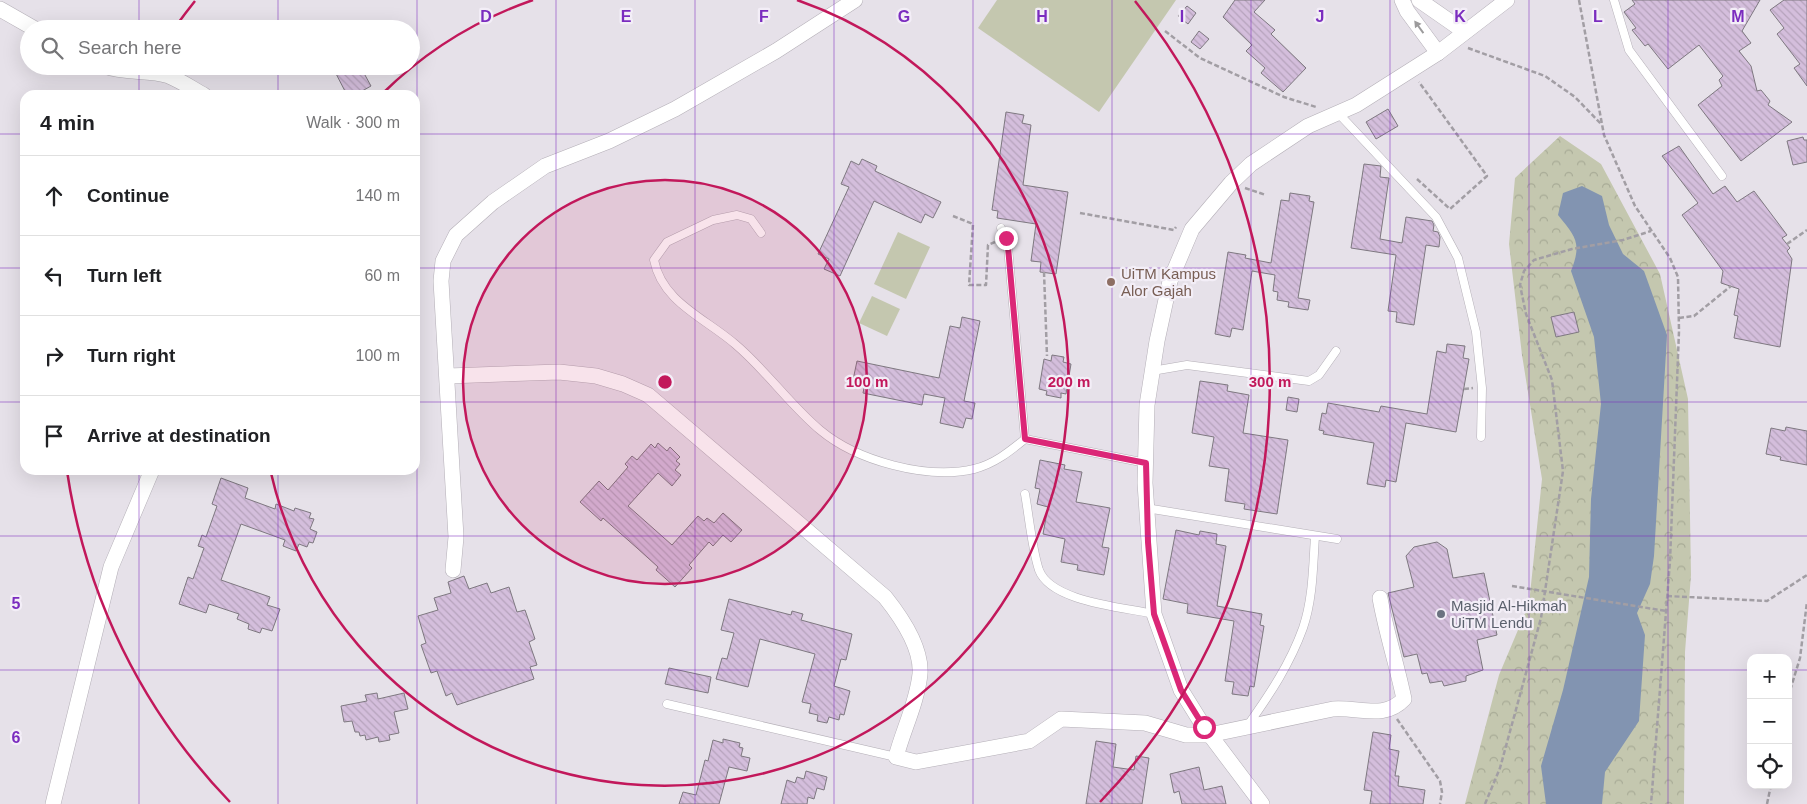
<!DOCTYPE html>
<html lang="en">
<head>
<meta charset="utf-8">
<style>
  body { margin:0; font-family:Helvetica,sans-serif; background:#f6f6f6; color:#202124 }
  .controls { position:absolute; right:15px; bottom:15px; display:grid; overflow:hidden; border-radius:10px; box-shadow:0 5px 20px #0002 }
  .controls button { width:45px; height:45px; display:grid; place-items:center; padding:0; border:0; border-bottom:1px solid #e0e0e0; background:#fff; color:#202124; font:25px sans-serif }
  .stop { position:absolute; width:15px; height:15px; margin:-11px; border:4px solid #db2777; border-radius:50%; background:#fff }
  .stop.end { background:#db2777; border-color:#fff; box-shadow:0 1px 5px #0008 }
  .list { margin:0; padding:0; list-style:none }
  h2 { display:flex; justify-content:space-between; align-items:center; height:65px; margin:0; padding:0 20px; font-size:21px }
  h2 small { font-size:16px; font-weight:400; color:#757577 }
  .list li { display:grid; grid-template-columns:32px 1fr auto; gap:15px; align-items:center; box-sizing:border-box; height:80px; padding:0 20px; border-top:1px solid #e0e0e0 }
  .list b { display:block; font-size:19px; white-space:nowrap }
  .list em { font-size:16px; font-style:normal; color:#757577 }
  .icon { flex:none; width:28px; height:28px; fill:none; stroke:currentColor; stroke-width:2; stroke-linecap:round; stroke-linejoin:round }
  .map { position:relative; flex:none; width:1807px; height:804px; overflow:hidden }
  .search { position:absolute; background:#fff; box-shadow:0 5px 20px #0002; left:20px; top:20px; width:400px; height:55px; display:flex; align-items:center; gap:12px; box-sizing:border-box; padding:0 18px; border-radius:28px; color:#757577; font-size:19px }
  .panel { position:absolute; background:#fff; box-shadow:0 5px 20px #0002; left:20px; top:90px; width:400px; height:385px; border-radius:15px }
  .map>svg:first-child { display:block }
  .grass { fill:#c4c7af }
  .forest { fill:url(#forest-crowns) }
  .water { fill:#8294b1 }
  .building { fill:url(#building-back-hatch); stroke:#7e7880 }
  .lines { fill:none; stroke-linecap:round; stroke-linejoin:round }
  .lane-casing { stroke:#b4afb7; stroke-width:9 }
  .street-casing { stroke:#b4afb7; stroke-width:16 }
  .path { stroke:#a29ea4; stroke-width:2.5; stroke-dasharray:5 2.5; stroke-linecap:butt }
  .lane { stroke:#fff; stroke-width:8 }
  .street { stroke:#fff; stroke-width:15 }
  .oneway { fill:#9c9b9c }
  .route { stroke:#db2777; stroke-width:6 }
  .grid { fill:none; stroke:#7b2cbf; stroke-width:1; stroke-opacity:0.55 }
  .ring { fill:none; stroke:#c2185b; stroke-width:2.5 }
  .education-dot { fill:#8d6e63; stroke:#f3eef7; stroke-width:2 }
  .worship-dot { fill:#6b7280; stroke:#f3eef7; stroke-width:2 }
  .labels { text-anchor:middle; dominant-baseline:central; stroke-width:4.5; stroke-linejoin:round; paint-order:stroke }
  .education-label { font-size:15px; fill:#785e54; stroke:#f3eef7; text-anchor:start }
  .worship-label { font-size:15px; fill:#5b616d; stroke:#f3eef7; text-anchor:start }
  .grid-label { font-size:16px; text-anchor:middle; font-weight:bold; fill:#7b2cbf; stroke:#f3eef7; stroke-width:4.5; stroke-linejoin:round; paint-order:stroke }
  .centre { fill:#c2185b; stroke:#f3eef7; stroke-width:2.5 }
  .ring-label { font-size:15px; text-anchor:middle; font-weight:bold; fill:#c2185b; stroke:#f3eef7; stroke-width:4.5; stroke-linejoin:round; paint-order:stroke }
</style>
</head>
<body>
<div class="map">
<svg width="1807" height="804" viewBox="0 0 1807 804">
  <defs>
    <pattern id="forest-crowns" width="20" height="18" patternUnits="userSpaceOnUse" patternTransform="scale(1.25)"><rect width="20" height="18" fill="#c4c7af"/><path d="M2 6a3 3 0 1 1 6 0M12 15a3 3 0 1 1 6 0" fill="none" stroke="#a8ab96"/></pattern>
    <pattern id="building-back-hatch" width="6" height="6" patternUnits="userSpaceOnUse" patternTransform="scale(1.25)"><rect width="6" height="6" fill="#d4bedc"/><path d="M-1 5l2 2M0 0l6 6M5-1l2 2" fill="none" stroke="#b6a3bc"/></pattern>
  </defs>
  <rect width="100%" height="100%" fill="#e6e1e9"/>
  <g class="grass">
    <path d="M997,0H1176L1099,112L978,28Z"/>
    <path d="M898,232L930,247L906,299L874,284Z"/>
    <path d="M872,296L900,309L887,336L859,323Z"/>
  </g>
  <path class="forest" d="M1560,136L1601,164L1660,274L1688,399L1691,575L1685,652L1684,804H1465L1499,675L1529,604L1542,479L1522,355L1509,244L1515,178Z"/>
  <path class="water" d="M1582,186L1602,196L1609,225L1623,254L1644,271L1667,335L1654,556L1650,584L1637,613L1645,635L1639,721L1605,772L1602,804H1546L1541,766L1563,690L1589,577L1591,499L1601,404L1594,337L1571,271C1582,243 1576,237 1558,215L1563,193Z"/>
  <g class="building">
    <path d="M1235,0H1265L1254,12L1275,30L1271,34L1306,68L1283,92L1261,73L1265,68L1246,51L1252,45L1223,17Z"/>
    <path d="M1632,0H1760L1742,31L1751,43L1739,51L1751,66L1757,91L1761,90L1770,101L1768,105L1792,122L1741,161L1698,105L1722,86L1719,80L1723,76L1699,45L1668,69L1648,44L1645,46L1632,30L1636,28L1624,12L1635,4Z"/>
    <path d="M1784,0H1807V86L1794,68L1800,64L1777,34L1784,28L1770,10Z"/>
    <path d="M1187,6L1196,13L1188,24L1178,16Z"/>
    <path d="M1199,31L1209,39L1200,49L1191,42Z"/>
    <path d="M332,66H360L371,86L355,95H347Z"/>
    <path d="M1388,109L1398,126L1376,139L1366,122Z"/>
    <path d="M1006,112L1024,115L1022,123L1031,125L1023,185L1068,192L1056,274L1040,272L1041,262L1031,261L1036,224L997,218L998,211L992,210Z"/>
    <path d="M1803,137L1804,140H1807V162L1793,165L1787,141Z"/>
    <path d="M1679,146L1713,194L1725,186L1737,202L1754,191L1787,235L1782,238L1790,248L1787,251L1792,259L1780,347L1734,338L1738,316L1734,315L1739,289L1721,283L1723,271L1682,215L1698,203L1662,156Z"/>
    <path d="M862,159L877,166L875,171L941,202L933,218L925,214L921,223L874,201L840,276L824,269L829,259L818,254L849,187L841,184L851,161L859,165Z"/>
    <path d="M1364,164L1381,166L1380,177L1389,178L1380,239L1402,243L1406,217L1432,221L1434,225L1433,231L1438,232L1440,237L1439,247L1426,245L1414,325L1396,322L1397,312L1388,311L1396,255L1351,248Z"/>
    <path d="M1290,193L1310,196L1309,201L1314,202L1298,298L1310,300L1308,310L1288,307L1289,302L1277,300L1278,292L1273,291L1275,275L1252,271L1243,330L1232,328L1230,337L1215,334L1228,252L1246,255L1245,258L1271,263L1281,200L1289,201Z"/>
    <path d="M1574,312L1579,332L1556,337L1551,317Z"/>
    <path d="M962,317L980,321L964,401L975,403L972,419L966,418L963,428L940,423L945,398L924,394L922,405L863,393L865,383L853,380L857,361L939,378L950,326L960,328Z"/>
    <path d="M1447,344L1465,346L1463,358L1469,359L1456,432L1406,423L1396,482L1386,480L1385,487L1367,484L1374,443L1323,434L1324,431L1319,430L1322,413L1326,414L1328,403L1379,412L1381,406L1427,414L1437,351L1446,353Z"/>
    <path d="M1052,355L1064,357L1063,362L1071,364L1066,394L1061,393V398L1046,395L1047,391L1039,389L1044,359L1051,361Z"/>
    <path d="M1200,381L1228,385L1227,391L1249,395L1243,433L1288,440L1277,514L1244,509L1245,504L1225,501L1229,469L1209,466L1214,437L1192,433Z"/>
    <path d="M1288,397L1299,399L1297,412L1286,410Z"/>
    <path d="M1786,427L1807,431V465L1780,460L1781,457L1766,454L1771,428L1785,431Z"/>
    <path d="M658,443L667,451L670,447L680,457L676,461L680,464L675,470L681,475L672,486L658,473L628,506L672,545L698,516L704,521L707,518L714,523L723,513L742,530L731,542L723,535L713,546L709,542L689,565L692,568L675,587L656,570L658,567L637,548L603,518L601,521L580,502L599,481L608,490L628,467L625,464L632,456L637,460L651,444L655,448Z"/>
    <path d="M1040,460L1065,465L1064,469L1082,472L1076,502L1110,508L1102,547L1109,548L1104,575L1077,570L1078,565L1061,562L1065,539L1043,534L1048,507L1037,504L1040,489L1035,488Z"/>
    <path d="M221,478L248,488L245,498L275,509L276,504L294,511L295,508L311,513L309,518L314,519L310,529L317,532L313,543L309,542L307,547L299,544L296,551L283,546L285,540L241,524L221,580L270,597L267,605L280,609L272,631L262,628L260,633L248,629L249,624L237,619L239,614L209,604L206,613L179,604L188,577L193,579L204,548L198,546L202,535L206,537L217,506L212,504Z"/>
    <path d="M1176,530L1199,535L1200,531L1217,534L1216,544L1226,546L1217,606L1262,614L1260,625L1264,626L1254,687L1250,686L1248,696L1232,694L1234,682L1225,681L1234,621L1187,613L1188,604L1163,599Z"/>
    <path d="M1437,542L1447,549L1453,578L1484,573L1497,635L1477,640L1483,670L1466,676V681L1444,686L1442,681L1430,683L1427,673L1422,674L1417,654L1404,657L1388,593L1414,587L1406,556L1414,547Z"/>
    <path d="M464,576L469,589L487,583L491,593L509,587L517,612L525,610L535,639L529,642L537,665L530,667L534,679L457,705L452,693L446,696L437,671L431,673L421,645L426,643L418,616L438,610L434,598L451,593L448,582Z"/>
    <path d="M729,599L791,615L792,611L803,614L801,620L852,634L846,660L841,659L834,686L850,691L844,715L840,714L839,720L829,717L827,723L817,721L818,715L809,713L811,704L802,702L815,654L760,639L748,687L716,679L722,658L727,659L734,633L721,630Z"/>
    <path d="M669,668L711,677L708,693L665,684Z"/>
    <path d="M377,693L378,699L404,693L408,709L394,712L399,733L389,735L390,740L379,742L378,737L366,740L365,735L360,736L359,732H355L352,721L344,722L341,706L367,701L365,695Z"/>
    <path d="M1373,732L1391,735L1389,749L1399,751L1395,776H1399L1398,786L1425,790L1423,804H1370L1372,791L1364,790Z"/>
    <path d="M723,739L740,743L739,747L743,748L741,756L750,758L747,771L729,767L719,804H679L683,792L696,795L705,760L708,761L713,740L723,743Z"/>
    <path d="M1096,741L1116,744L1113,767L1134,770L1136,756L1149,758L1142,804H1086Z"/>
    <path d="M1199,767L1204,790L1222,786L1226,804H1182L1179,791L1174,793L1170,774Z"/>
    <path d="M806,771L827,777L824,790L817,788L814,799L808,797L807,804H781L787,780L795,783L797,777L804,779Z"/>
  </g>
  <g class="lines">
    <defs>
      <g id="lane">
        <path d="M1614,0L1629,50L1722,176"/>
        <path d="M1338,113L1436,217L1458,258L1476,332L1482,388L1481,437"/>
        <path d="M1001,228L1008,247L1025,439"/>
        <path d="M761,233L751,219L737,215L713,220L667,242L654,260C662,302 705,318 735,344C766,370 789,404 820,430C857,461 927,480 974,469C994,464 1009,452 1025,439"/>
        <path d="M1152,371L1187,365L1309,381L1319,375L1336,351"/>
        <path d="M1025,439L1146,463"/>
        <path d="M1025,494C1029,516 1032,549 1039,570C1051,602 1123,607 1154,614"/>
        <path d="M1146,508L1337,539"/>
        <path d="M667,704L896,757"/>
        <path d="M1248,725C1270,694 1290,664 1303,628C1313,599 1313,566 1315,536"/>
      </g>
      <g id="street">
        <path d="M1402,0L1407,11L1438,53"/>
        <path d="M1419,0L1465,32"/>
        <path d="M0,9L35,29"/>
        <path d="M104,66C126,74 149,69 169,76C181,81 193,89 204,95"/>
        <path d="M448,376L559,372L596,376L623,384L648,395L885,597C901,617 922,647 920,674C917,703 903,730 896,757L916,762L1029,741L1061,719L1145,723L1186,735H1209L1333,709C1360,707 1384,720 1404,699C1397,665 1386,632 1380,598"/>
        <path d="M453,570L456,537L441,281L443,261L456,235L493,202L545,166L609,141L675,109L776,51L855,0"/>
        <path d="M53,804L111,567L152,470"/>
        <path d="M1262,804L1204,727L1181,690L1154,614L1145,483L1147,405L1157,341L1170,281L1192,229L1231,183L1251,164L1308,126L1356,105L1438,53L1507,0"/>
      </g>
    </defs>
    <use href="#lane" class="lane-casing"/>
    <use href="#street" class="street-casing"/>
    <g class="path">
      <path d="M1579,0L1604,135L1635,206L1670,258L1678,277L1679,331L1670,561L1651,804"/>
      <path d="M1165,31L1200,58L1284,97L1316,107"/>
      <path d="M1468,48L1545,76L1575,97L1602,125"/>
      <path d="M1417,179L1450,209L1487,176L1419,82"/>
      <path d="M1245,188L1266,195"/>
      <path d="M1080,213L1174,230L1176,227"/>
      <path d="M953,216L973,224L969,285H986L988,245L995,242"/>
      <path d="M1787,244L1807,230"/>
      <path d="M1044,272L1047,356"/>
      <path d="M1679,318L1694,316L1731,286"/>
      <path d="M1464,389L1473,388"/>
      <path d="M1512,586L1666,611"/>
      <path d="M1667,596L1767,601L1807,575"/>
      <path d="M1788,697L1800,658L1807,602"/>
      <path d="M1397,719L1440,781L1442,792L1440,804"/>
      <path d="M1485,804L1500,768L1541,618L1563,471L1552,380L1526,314L1520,285L1524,271L1534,260L1572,249L1623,240L1651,231"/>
      <path d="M1767,804L1771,785"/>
    </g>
    <use href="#lane" class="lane"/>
    <use href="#street" class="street"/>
  </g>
  <defs><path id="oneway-solid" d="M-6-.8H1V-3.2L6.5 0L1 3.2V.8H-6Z" transform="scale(1.25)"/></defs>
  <use class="oneway" href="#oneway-solid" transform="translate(1419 27) rotate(-126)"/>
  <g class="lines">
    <path class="route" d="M1006,238L1008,247L1025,439L1146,463L1148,542L1154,614L1181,690L1204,727"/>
  </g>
  <path class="grid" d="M139,0V29M278,0V29M417,0V804M556,0V804M695,0V804M834,0V804M973,0V804M1112,0V804M1251,0V804M1390,0V804M1529,0V804M1668,0V804M139,66V95M278,66V95M0,134H25M415,134H1807M0,268H25M415,268H1807M0,402H25M415,402H1807M139,470V804M278,470V804M0,536H1807M0,670H1751M1788,670H1807"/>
  <circle cx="665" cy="382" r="202" fill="#c2185b" fill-opacity=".12"/>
  <g class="ring">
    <circle cx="665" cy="382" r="202"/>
    <path d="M382 94A404 404 0 0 1 533 0M797 0A404 404 0 1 1 271 473"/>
    <path d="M230 802A605 605 0 0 1 67 471M176 26A605 605 0 0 1 195 1M1135 1A605 605 0 0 1 1100 802"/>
  </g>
  <circle class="education-dot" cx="1111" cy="282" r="5"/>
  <circle class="worship-dot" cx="1441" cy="614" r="5"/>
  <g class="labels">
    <g class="education-label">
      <text x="1121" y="273">UiTM Kampus<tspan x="1121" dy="17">Alor Gajah</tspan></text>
    </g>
    <g class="worship-label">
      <text x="1451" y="605">Masjid Al-Hikmah<tspan x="1451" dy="17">UiTM Lendu</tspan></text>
    </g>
  </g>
  <g class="grid-label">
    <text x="486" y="22">D</text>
    <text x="626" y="22">E</text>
    <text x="764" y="22">F</text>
    <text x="904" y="22">G</text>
    <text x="1042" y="22">H</text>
    <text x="1182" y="22">I</text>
    <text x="1320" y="22">J</text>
    <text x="1460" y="22">K</text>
    <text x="1598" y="22">L</text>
    <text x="1738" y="22">M</text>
    <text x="16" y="609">5</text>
    <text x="16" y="743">6</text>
  </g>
  <circle cx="665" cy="382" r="8" class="centre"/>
  <g class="ring-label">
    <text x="867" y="387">100 m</text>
    <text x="1069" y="387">200 m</text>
    <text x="1270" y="387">300 m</text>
  </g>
</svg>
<div class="controls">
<button>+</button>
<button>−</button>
<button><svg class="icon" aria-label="locate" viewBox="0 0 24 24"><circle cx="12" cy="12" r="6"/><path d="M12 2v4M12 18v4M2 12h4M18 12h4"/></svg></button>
</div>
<div class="stop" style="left:1204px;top:727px"></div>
<div class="stop end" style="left:1006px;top:238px"></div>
<div class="search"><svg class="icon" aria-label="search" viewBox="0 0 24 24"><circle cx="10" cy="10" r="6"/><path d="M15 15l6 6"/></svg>Search here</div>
<section class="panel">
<h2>4 min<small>Walk · 300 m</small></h2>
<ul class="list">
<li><svg class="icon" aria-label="ahead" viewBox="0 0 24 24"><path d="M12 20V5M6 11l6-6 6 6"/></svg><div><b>Continue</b></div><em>140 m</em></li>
<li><svg class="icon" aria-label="left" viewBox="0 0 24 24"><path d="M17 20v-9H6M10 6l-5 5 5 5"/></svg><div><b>Turn left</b></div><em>60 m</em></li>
<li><svg class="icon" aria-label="right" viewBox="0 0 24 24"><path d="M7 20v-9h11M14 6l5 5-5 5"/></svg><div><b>Turn right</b></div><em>100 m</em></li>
<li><svg class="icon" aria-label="arrive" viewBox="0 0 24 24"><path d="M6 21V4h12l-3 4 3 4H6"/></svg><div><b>Arrive at destination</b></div></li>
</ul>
</section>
</div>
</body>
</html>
